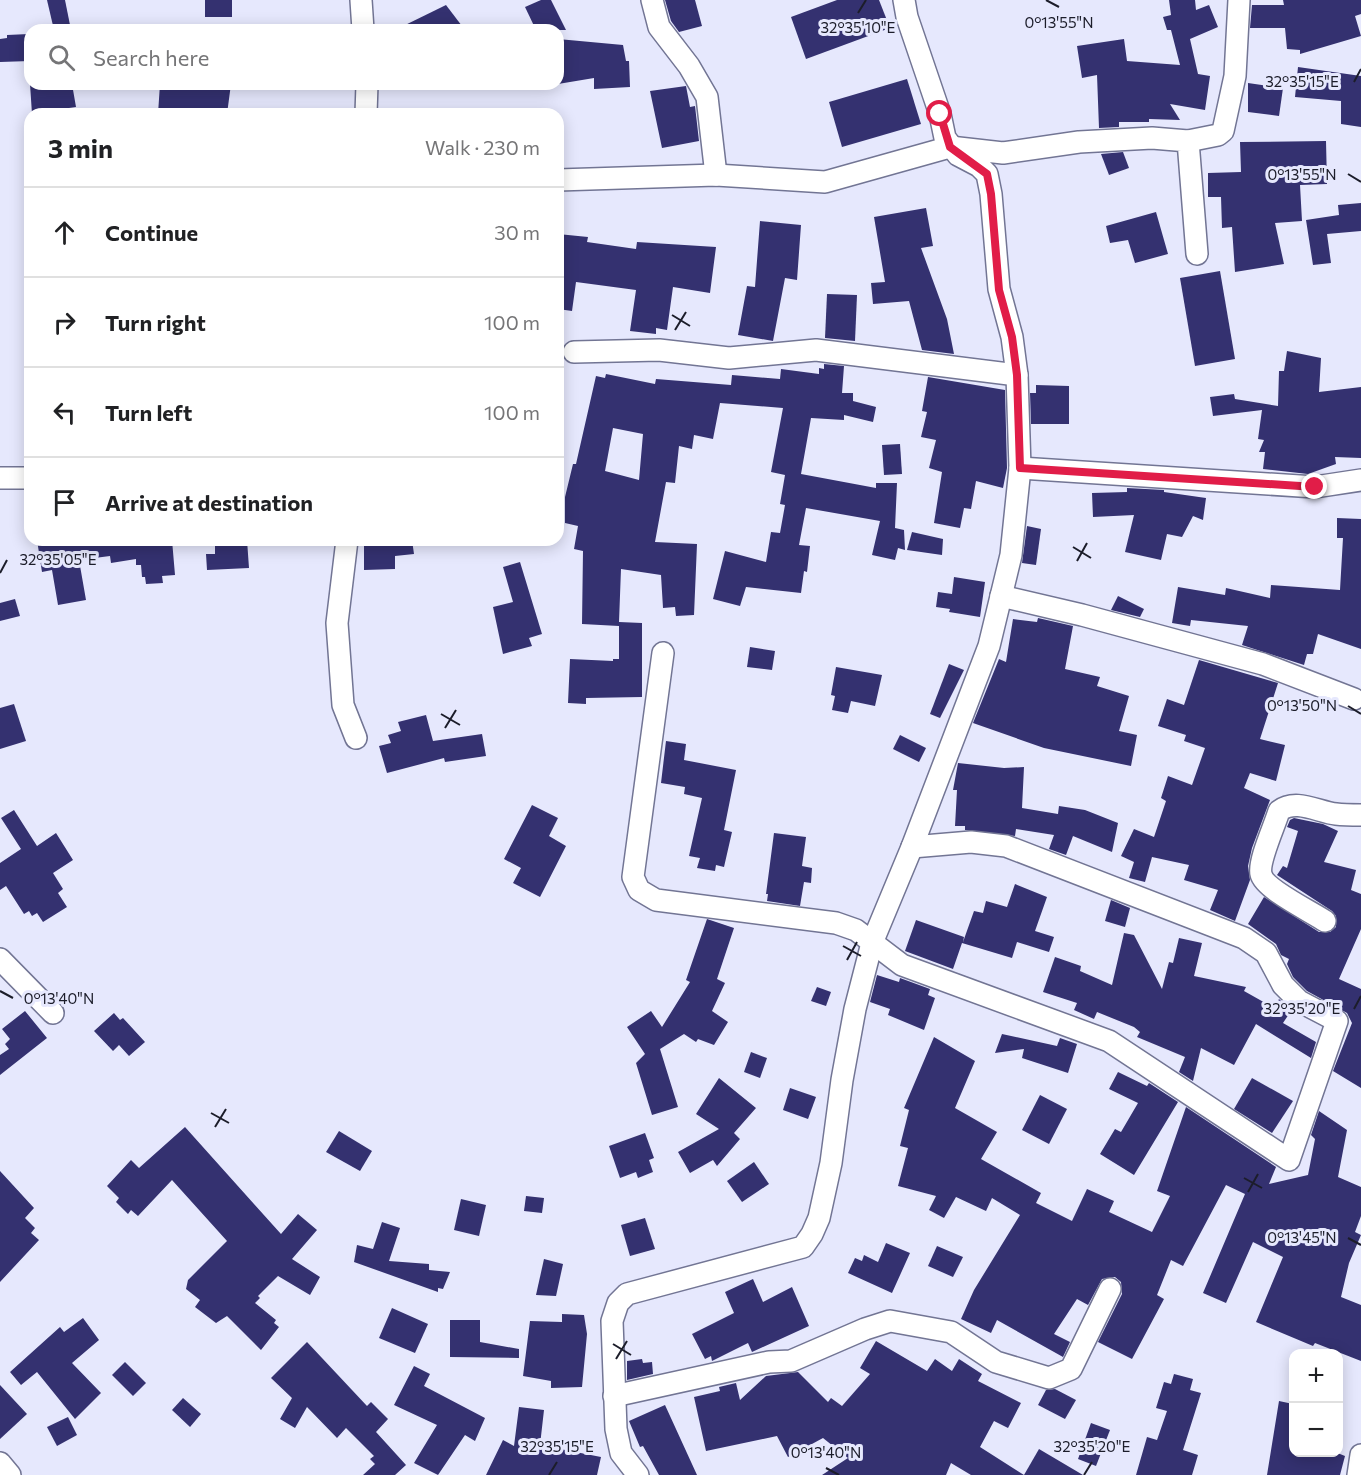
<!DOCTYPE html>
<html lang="en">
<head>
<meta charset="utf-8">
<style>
  body { margin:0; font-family:Commissioner,sans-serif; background:#f6f6f6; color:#202124 }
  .controls { position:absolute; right:18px; bottom:18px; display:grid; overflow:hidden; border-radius:12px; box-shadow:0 3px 15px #0003 }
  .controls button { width:54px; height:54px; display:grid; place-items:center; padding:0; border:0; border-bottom:2px solid #e0e0e0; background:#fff; color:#202124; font:30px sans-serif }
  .stop { position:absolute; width:18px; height:18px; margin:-14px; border:4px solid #e11d48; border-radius:50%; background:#fff }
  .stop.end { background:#e11d48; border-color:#fff; box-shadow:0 2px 6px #0008 }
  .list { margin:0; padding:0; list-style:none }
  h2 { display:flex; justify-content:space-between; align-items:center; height:78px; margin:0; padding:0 24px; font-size:26px }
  h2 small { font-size:20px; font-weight:400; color:#757577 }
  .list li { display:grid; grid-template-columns:39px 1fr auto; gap:18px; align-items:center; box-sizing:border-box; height:90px; padding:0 24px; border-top:2px solid #e0e0e0 }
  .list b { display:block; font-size:22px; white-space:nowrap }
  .list em { font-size:20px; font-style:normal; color:#757577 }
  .icon { flex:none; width:33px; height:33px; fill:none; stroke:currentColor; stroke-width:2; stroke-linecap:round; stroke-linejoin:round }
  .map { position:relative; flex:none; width:1361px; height:1475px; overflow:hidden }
  .search { position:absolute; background:#fff; box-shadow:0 3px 15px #0003; left:24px; top:24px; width:540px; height:66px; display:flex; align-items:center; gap:15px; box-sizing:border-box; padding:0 21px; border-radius:18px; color:#757577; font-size:22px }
  .panel { position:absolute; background:#fff; box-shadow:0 3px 15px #0003; left:24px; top:108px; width:540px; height:438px; border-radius:18px }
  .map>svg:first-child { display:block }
  .building { fill:#343170; fill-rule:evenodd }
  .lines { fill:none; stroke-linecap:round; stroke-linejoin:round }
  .street-casing { stroke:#727594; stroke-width:24 }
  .street { stroke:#fff; stroke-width:21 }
  .route { stroke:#e11d48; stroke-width:8 }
  .ticks { fill:none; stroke:#1c1d2a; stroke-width:2 }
  .ticks-label { font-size:15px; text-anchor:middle; fill:#1c1d2a; stroke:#e6e8fd; stroke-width:6; stroke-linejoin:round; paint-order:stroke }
</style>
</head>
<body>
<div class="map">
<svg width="1361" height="1475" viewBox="0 0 1361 1475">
  <rect width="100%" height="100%" fill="#e6e8fd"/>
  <g class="building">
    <path d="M47,0H65L71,30H54Z"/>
    <rect x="205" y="0" width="27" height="17"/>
    <path d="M541,0H551L566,30H536L525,7Z"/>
    <path d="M665,0H695L702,26L679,32L671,21Z"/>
    <path d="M837,0H879L890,28L806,59L791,17Z"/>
    <path d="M1169,0H1195L1196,10L1209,5L1218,27L1190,39L1198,74L1210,76L1205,110L1170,104L1180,120L1149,119V122H1119V127L1099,128L1097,75L1082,78L1077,46L1124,39L1127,61L1180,65L1171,30H1167L1163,17L1171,15Z"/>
    <path d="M1283,0H1361V14L1355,16L1361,36L1300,54V50L1287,49L1285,28H1250L1252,5H1284Z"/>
    <path d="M446,5L465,30H395Z"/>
    <path d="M29,34L30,61L0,62V39L7,38V35Z"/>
    <path d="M558,39L623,45L626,61H629L630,87L594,89V78L558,84Z"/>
    <path d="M1298,67L1361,76V127L1341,124V101L1295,97Z"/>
    <path d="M907,79L921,124L842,147L829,102Z"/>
    <path d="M1248,83L1283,88L1279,116L1248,112Z"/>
    <path d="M30,84H72L76,107L69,108L70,114H32Z"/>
    <path d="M160,84H231L227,114L176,110V114H158Z"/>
    <path d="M686,86L690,107L695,106L699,141L662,148L650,91Z"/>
    <path d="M1326,141L1327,184L1300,185L1302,221L1275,223L1284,264L1235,272L1232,227L1222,228L1221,197H1208V173L1241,172L1240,142Z"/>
    <path d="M1123,152L1129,168L1109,175L1101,154Z"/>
    <path d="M1361,203V231L1327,234L1331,263L1313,265L1306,220L1339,215L1338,205Z"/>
    <path d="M926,208L933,246L921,248L947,319L954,354L922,350L909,301L873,304L871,283L885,282L874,217Z"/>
    <path d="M1156,212L1168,254L1135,263L1128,240L1110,243L1106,226Z"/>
    <path d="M760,221L801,225L797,280L785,278L773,341L738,335L747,286L755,287Z"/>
    <path d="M558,234L588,237L587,242L636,249L637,242L716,247L710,293L673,287L667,330L656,328V334L630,331L636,290L576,282L572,311L558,309L561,274H558Z"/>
    <path d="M1220,271L1235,359L1195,366L1180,278Z"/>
    <path d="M827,294L857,295L855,341L825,338Z"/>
    <path d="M1287,351L1321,358L1319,392L1361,387V458L1335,457L1336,464L1308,474L1263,469L1265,452H1259L1264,440L1258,439L1262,410L1213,416L1210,397L1234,394L1235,399L1278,406L1279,371H1284Z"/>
    <path d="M824,364L844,366L842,393H853V401L876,407L873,422L844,415V420L811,418L801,474L876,488V483H897L895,528L904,530L905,550L898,548L895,560L872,555L880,521L806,508L799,545L810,546L807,572L804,571L801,593L746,587L740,606L713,599L725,551L766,562L771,532L780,533L785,505L780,504L785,475L771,472L783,408L720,403L713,439L694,435L692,449L679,446L675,483L666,482L655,542L697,544L694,615L676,616L675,607L663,608L661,575L621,569L619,622L642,623V697L586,698V704L568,703L570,659L613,661V659H619V626L582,624L583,551L574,549L578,526L565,523V497L573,464H576L596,376L605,378L606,374L655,384L656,379L731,385L732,375L780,379L781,369L819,374V368L824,369ZM613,428L643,434L639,480L605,471Z"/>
    <path d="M928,377L1005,390L1007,468L1003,488L976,481L971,509L964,508L960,528L934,523L942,472L929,468L936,440L921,437L927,412L922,411Z"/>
    <path d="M1036,385L1069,386V424H1031L1030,393H1036Z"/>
    <path d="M900,444L902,474L884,475L882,445Z"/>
    <path d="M1127,488L1164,490V492L1206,498L1203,520L1193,516L1182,537L1167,534L1161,560L1125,552L1134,515L1093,517L1092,493L1127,492Z"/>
    <path d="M1337,518L1361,519V649L1318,634L1313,654H1307L1304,665L1242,645L1248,626L1191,620L1190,626L1172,623L1178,587L1225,595L1226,588L1270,598L1271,585L1340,590L1343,538H1337Z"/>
    <path d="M1027,526L1041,529L1036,565L1022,563Z"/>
    <path d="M912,532L943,539L942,555L907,550Z"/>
    <path d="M37,540H172L175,575L162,576L163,583L146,584L145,577H142L141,565H136V559L111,563L110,556L79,560L86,600L58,605L52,570L42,572Z"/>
    <path d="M215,540H247L249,568L207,570L206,554H215Z"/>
    <path d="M364,540H412L414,554L395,556V569L364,570Z"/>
    <path d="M520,562L542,634L529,638L532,646L503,654L493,607L513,602L503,567Z"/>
    <path d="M954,577L985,582L980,617L949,612L950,609L936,607L938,592L952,594Z"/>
    <path d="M1118,596L1144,609L1140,617L1111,610Z"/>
    <path d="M15,599L20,616L0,621V603Z"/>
    <path d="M1038,618L1073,626L1065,669L1100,677L1097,686L1129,696L1119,731L1137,735L1131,766L1044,748L973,723L999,659L1006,662L1013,619L1037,622Z"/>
    <path d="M750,647L775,651L772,670L747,667Z"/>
    <path d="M1199,660L1278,683L1260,739L1285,745L1276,781L1250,773L1244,788L1270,800L1252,848L1248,866L1250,880L1235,921L1210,910L1218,890L1184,880L1189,865L1152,857L1145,882L1129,878L1134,862L1121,856L1134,829L1154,837L1166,801L1161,798L1168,776L1192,785L1205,748L1184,741L1186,735L1158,726L1167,699L1184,705Z"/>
    <path d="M949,664L964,670L940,718L930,714Z"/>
    <path d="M836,667L882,675L875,706L851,701L848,713L832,710L835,696L831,695Z"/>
    <path d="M14,704L26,741L0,749V708Z"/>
    <path d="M426,715L433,741L482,734L486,756L445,762L444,758L387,773L379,746L391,743L388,735L401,731L398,722Z"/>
    <path d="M900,735L926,748L919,762L893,749Z"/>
    <path d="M666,741L686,744L684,760L736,770L724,830L732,832L724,867L716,865L715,871L697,868L700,858L689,856L702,798L684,794L685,787L661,783Z"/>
    <path d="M958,763L1004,768L1024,767L1022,808L1058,814L1059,806L1085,810L1118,823L1112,852L1073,836L1066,855L1049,849L1054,835L1016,829L1015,836L965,830V826H955L957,790H953Z"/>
    <path d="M532,805L558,818L549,836L566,846L540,897L513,883L521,868L504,859Z"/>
    <path d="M14,810L37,846L56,833L73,860L53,873L63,889L58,893L67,907L43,922L37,913L32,916L29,911L24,914L6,886L0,890V863L21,849L1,818Z"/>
    <path d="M1294,818L1323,824L1338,831L1324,862L1356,870L1351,890L1361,894V929L1339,979L1361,989V1088L1333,1071L1352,1023L1347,1013L1307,991L1293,977L1287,964L1289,959L1281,955L1276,944L1248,924L1264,897L1319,932H1330L1336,927V916L1332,911L1277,875L1283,866L1287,868L1298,831L1287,827L1290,820Z"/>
    <path d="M774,833L806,837L802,866L812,868L811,883L804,882L800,906L767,901L768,894H766Z"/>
    <path d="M1015,884L1047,897L1035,931L1054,937L1049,952L1017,942L1012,958L962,943L953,969L905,951L916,920L964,937L963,942L974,911L983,913L986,901L1007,907Z"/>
    <path d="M1111,900L1130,908L1125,927L1105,921Z"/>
    <path d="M707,919L734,928L717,979L725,983L712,1011L728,1022L714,1045L698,1039L696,1042L684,1034L660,1049L678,1107L652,1115L636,1063L645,1054L627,1027L651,1011L662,1027L690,982L686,980Z"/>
    <path d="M1124,933L1134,935L1162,989L1169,962L1173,963L1179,938L1202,943L1194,976L1246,987L1244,991L1274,1008L1279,999L1291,1011L1283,1023L1316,1042L1311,1058L1256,1024L1234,1065L1201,1048L1193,1081L1179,1072L1185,1057L1137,1037L1140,1032L1134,1027L1097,1012L1094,1019L1074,1010L1077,1003L1043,992L1055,957L1081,966L1080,971L1112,985Z"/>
    <path d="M877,975L899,982L900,978L930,989L928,995L935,998L924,1030L888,1015L890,1009L870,1002Z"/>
    <path d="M817,987L831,992L826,1006L811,1001Z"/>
    <path d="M25,1011L47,1038L0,1075V1055L9,1049L5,1044L10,1039L2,1029Z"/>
    <path d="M114,1013L120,1020L123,1018L145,1042L129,1056L119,1045L113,1051L94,1031Z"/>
    <path d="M1002,1034L1057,1046L1060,1038L1077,1044L1068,1073L1022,1058L1024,1049L995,1053Z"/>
    <path d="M934,1037L975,1061L955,1108L997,1132L981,1159L1041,1193L1036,1203L1072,1221L1087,1189L1114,1201L1109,1212L1152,1232L1170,1196L1157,1191L1186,1107L1276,1167L1269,1184L1308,1175L1315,1139L1311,1135L1319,1111L1347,1130L1338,1177L1361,1187V1216L1355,1232L1361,1235L1349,1263L1341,1297L1361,1305V1361L1315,1343L1313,1346L1256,1322L1283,1257L1253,1242L1226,1303L1203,1293L1245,1194L1226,1185L1183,1266L1171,1260L1157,1295L1164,1299L1132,1359L1098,1342L1122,1294L1121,1282L1115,1277L1102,1279L1088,1305L1077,1299L1054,1334L1070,1342L1063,1357L997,1320L991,1333L961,1319L974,1290L1020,1215L992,1198L986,1211L956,1197L944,1218L929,1210L936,1196L898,1186L908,1148L900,1146L909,1110L904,1108Z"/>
    <path d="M751,1052L767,1058L760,1078L744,1072Z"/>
    <path d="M1118,1072L1147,1086L1149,1083L1178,1102L1134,1175L1100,1154L1115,1129L1121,1132L1138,1103L1109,1089Z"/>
    <path d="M719,1078L756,1108L734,1133L740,1139L717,1166L713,1160L690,1173L678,1152L719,1129L696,1114Z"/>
    <path d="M1252,1078L1293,1101L1272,1133L1234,1109Z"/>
    <path d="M790,1088L816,1097L808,1119L783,1110Z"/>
    <path d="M1040,1095L1067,1109L1049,1144L1022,1130Z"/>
    <path d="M185,1127L281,1234L298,1214L317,1230L292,1259L320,1277L310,1295L278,1276L258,1296L260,1298L255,1303L276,1320L274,1323L279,1327L261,1350L227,1316L216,1323L195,1307L200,1300L186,1289L188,1280L227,1241L172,1180L138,1216L131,1210L128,1214L116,1202L119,1198L107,1186L131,1160L139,1168Z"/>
    <path d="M339,1131L372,1151L360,1171L326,1152Z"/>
    <path d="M645,1133L654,1158L649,1160L653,1172L638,1178L636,1172L620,1178L609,1146Z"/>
    <path d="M754,1162L769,1184L742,1202L727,1181Z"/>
    <path d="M0,1171L34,1208L25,1218L35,1228L31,1233L39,1240L0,1282Z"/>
    <path d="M526,1196L544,1198L542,1213L524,1211Z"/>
    <path d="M461,1199L486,1205L479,1236L454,1230Z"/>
    <path d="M645,1218L655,1249L630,1256L621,1225Z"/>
    <path d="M382,1222L400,1228L389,1261L429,1264V1270L450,1272L443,1289L438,1288V1292L354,1262L357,1245L373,1249Z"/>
    <path d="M886,1243L910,1253L892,1293L848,1273L855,1258L862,1261L864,1255L878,1262Z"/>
    <path d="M937,1246L963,1257L953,1277L928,1266Z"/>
    <path d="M544,1259L563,1264L556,1296L536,1295Z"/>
    <path d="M753,1279L763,1302L792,1287L809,1326L752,1352L748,1343L712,1361L711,1356L705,1359L692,1334L734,1313L725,1292Z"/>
    <path d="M392,1308L428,1324L415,1353L379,1338Z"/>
    <path d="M562,1314L584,1315L587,1334L582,1387L551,1388V1381L523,1376L530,1321L562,1322Z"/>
    <path d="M83,1318L99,1340L72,1363L101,1393L75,1419L37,1372L21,1385L10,1372L60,1327L64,1332Z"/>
    <path d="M450,1320H480V1342L519,1349V1358L450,1357Z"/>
    <path d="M876,1341L927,1371L935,1359L952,1371L959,1359L982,1374L978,1381L1021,1403L1008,1428L994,1421L980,1447L1024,1475H971L951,1463L946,1475H822L848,1458L823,1438L788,1457L777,1436L706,1451L694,1397L720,1391L719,1387L736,1383L740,1400L766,1376L798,1372L828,1402L831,1398L842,1406L870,1374L860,1368Z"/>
    <path d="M307,1342L367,1406L371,1402L388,1419L376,1432L406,1465L395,1475H363L375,1464L370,1459L374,1456L346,1428L337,1438L307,1407L295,1428L280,1419L292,1398L271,1378Z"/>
    <path d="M642,1359L643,1363L652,1362L653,1374L627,1380V1361Z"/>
    <path d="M125,1362L146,1383L133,1396L112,1375Z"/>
    <path d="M414,1366L430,1374L424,1386L485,1418L475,1441L465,1435L438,1475L414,1463L437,1425L394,1405Z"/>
    <path d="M1174,1374L1193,1379L1190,1390L1201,1393L1183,1450L1198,1455L1192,1475H1136L1147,1437L1157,1440L1167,1411L1156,1408L1164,1382L1171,1384Z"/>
    <path d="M0,1385L27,1414L0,1439Z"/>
    <path d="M1055,1389L1076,1400L1065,1419L1038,1405L1046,1390Z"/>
    <path d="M183,1398L201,1414L190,1427L172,1410Z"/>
    <path d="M1279,1401L1293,1404V1452H1335L1345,1456L1340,1475H1267Z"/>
    <path d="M665,1405L697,1475H659L643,1446L640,1447L629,1421Z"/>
    <path d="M519,1407L544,1410L540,1445L601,1457L597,1475H486L503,1440L514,1446Z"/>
    <path d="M68,1417L77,1435L57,1446L47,1427Z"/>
    <path d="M1091,1423L1110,1430L1096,1466L1078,1459Z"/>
    <path d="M1039,1449L1083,1475H1024Z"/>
  </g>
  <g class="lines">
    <defs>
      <g id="street">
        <path d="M361,0L363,30"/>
        <path d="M652,0L659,27L689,66L707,97L716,175"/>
        <path d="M366,114L367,84"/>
        <path d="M1188,141L1218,135L1223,131L1235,76L1239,0"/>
        <path d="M558,180L716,175L825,182L950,147L1003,153L1079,142L1152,138L1188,141L1197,254"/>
        <path d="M574,352L659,350L729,358L816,350L1017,375"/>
        <path d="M1020,468L1315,487L1361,480"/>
        <path d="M0,478H30"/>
        <path d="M347,540L337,623L343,705L356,738"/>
        <path d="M1001,596L1082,615L1263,664L1354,699"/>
        <path d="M663,653L633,877L639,890L656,900L836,923L856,930L902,965L1109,1041L1289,1160L1337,1021L1299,1001L1283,985L1266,953L1244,938L1006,846L971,842L912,847"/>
        <path d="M1325,921C1312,912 1264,889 1261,874C1258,861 1275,825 1279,811C1296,798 1318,812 1336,814C1344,815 1353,815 1361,815"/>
        <path d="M0,959L53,1013"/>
        <path d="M614,1396L769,1362L791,1361L865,1329L890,1321L951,1332L996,1362L1049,1378L1071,1369L1110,1289"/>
        <path d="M0,1463L10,1475"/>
        <path d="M638,1475L621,1453L616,1429L612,1321L618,1303L627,1294L803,1247L812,1234L819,1218L831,1163L842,1080L855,1009L872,943L912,847L989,646L1011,555L1020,468L1017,375L1012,337L999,289L991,194L987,174L979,166L958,155L945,138L940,114L907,17L904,0"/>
        <path d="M1358,1475L1361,1455"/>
      </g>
    </defs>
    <use href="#street" class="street-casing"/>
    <use href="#street" class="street"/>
  </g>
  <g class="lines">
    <path class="route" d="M940,114L950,147L987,174L991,194L999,290L1012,337L1017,375L1020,468L1315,487"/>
  </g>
  <path class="ticks" d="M1046,0L1059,7M858,13L866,0M1354,82L1361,69M1348,174L1361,182M672,315L690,326M675,330L686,312M1073,547L1091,558M1077,561L1087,543M0,573L7,560M1348,706L1361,714M441,714L460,725M445,728L456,710M843,946L861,956M847,960L857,942M0,991L13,998M1354,1009L1361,996M211,1113L229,1123M215,1127L226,1109M1244,1178L1262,1188M1248,1192L1258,1174M1348,1238L1361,1245M613,1344L631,1355M616,1359L627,1341M826,1468L839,1475M549,1475L557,1462M1084,1475L1092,1462"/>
  <g class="ticks-label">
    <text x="1059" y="28">0°13'55"N</text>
    <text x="858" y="33">32°35'10"E</text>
    <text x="1302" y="87">32°35'15"E</text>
    <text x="1302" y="180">0°13'55"N</text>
    <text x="58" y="565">32°35'05"E</text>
    <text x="1302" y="711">0°13'50"N</text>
    <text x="59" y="1004">0°13'40"N</text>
    <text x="1302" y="1014">32°35'20"E</text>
    <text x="1302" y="1243">0°13'45"N</text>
    <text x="557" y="1452">32°35'15"E</text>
    <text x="1092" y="1452">32°35'20"E</text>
    <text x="826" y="1458">0°13'40"N</text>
  </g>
</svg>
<div class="controls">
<button>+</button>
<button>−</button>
</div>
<div class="stop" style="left:940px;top:114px"></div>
<div class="stop end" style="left:1315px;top:487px"></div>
<div class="search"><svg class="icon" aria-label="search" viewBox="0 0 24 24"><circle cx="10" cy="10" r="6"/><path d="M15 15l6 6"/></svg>Search here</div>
<section class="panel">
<h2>3 min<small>Walk · 230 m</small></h2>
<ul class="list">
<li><svg class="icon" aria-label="ahead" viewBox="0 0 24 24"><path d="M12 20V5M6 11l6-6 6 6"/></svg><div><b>Continue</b></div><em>30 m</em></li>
<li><svg class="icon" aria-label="right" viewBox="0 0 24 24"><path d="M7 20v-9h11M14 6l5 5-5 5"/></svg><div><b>Turn right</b></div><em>100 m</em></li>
<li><svg class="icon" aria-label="left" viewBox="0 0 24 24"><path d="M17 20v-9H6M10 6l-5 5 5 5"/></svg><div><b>Turn left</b></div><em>100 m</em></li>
<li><svg class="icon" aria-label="arrive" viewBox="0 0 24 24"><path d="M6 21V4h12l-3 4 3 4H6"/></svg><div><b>Arrive at destination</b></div></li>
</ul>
</section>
</div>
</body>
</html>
